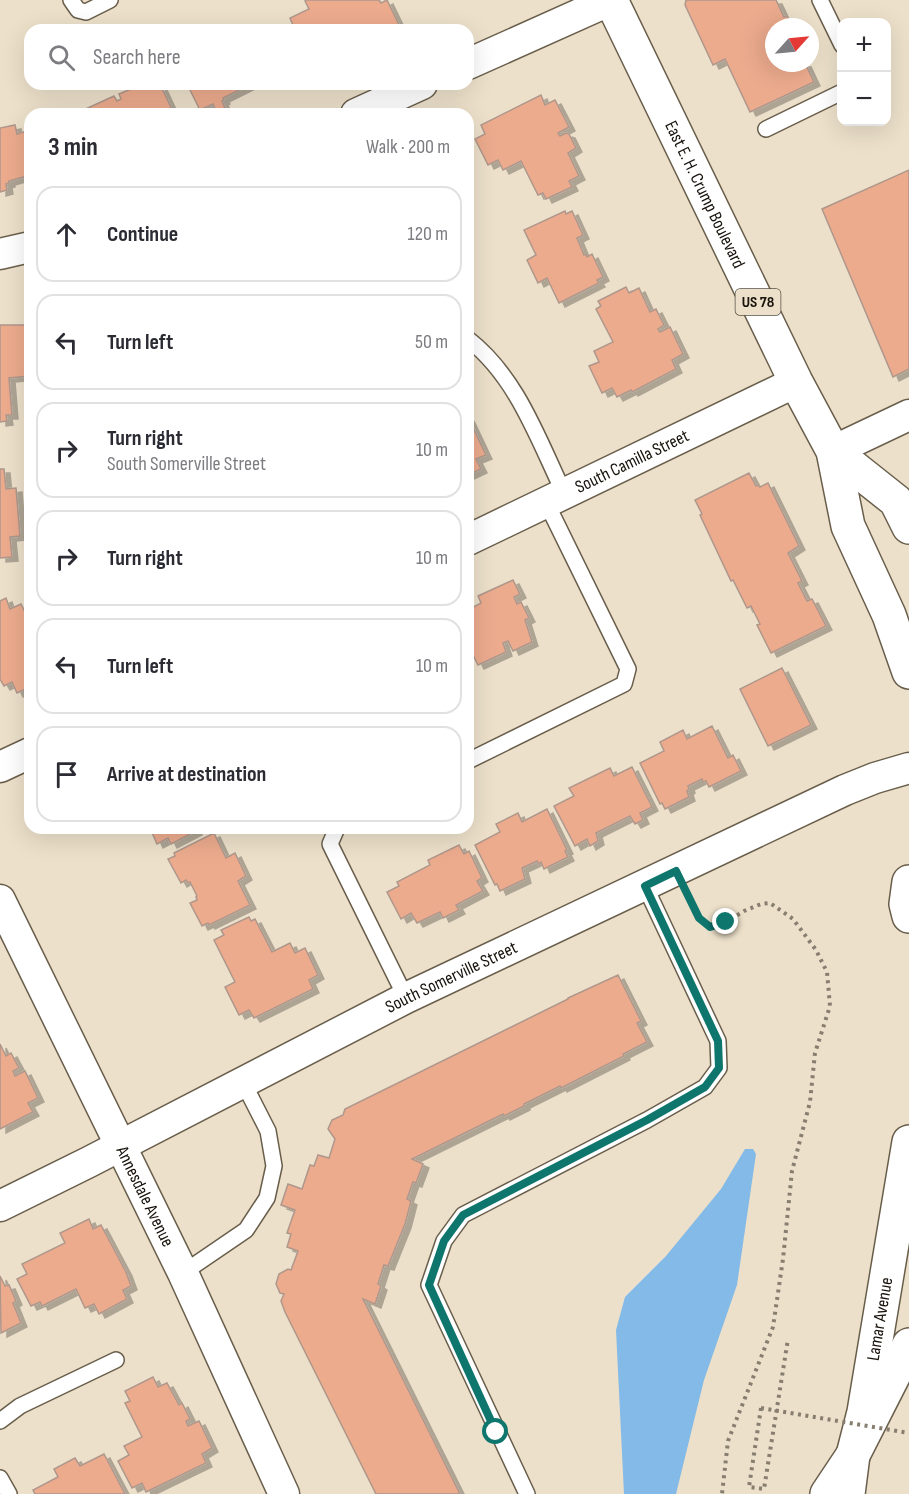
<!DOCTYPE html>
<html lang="en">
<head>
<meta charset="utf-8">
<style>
  body { margin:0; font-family:"Sofia Sans Condensed",sans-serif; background:#f7f7f7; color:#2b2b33 }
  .controls { position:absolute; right:18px; top:18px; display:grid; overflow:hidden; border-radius:12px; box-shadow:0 6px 24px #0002 }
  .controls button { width:54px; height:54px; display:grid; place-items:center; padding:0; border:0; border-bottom:2px solid #e1e1e2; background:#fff; color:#2b2b33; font:30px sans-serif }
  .compass { position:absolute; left:765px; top:18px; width:54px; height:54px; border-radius:50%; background:#fff; box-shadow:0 6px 24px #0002; rotate:63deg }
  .stop { position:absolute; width:18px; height:18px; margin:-14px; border:4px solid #0f766e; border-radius:50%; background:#fff }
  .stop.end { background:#0f766e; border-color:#fff; box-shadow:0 2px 6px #0008 }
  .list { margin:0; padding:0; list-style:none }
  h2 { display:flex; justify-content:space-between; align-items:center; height:78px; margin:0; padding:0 24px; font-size:26px }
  h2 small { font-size:20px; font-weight:400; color:#7c7c81 }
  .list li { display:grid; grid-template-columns:39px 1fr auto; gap:18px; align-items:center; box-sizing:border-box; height:96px; margin:0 12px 12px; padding:0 12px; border:2px solid #e1e1e2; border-radius:18px }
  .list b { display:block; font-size:22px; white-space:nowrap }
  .list p { margin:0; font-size:20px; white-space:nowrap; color:#7c7c81 }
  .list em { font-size:20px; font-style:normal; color:#7c7c81 }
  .icon { flex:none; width:33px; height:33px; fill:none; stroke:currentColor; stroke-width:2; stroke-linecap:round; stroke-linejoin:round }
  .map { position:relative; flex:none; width:909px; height:1494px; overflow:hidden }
  .search { position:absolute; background:#fff; box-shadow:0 6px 24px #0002; left:24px; top:24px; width:450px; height:66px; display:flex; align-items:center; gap:15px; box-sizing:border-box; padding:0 21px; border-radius:18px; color:#7c7c81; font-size:22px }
  .panel { position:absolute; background:#fff; box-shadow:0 6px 24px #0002; left:24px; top:108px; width:450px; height:726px; border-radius:18px }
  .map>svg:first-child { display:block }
  .water { fill:#83bae7 }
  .building { fill:#ecab8d; stroke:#af978c; stroke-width:1.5; filter:url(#shadow) }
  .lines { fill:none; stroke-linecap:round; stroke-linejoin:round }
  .service-casing { stroke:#695e4b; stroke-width:18 }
  .minor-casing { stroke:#695e4b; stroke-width:33 }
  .primary-casing { stroke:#695e4b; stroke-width:36 }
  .motorway-casing { stroke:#695e4b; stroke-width:36 }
  .path { stroke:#877e6f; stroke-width:4; stroke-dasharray:3 4.5; stroke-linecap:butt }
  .service { stroke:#fff; stroke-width:15 }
  .minor { stroke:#fff; stroke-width:30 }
  .primary { stroke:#fff; stroke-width:33 }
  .motorway { stroke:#fff; stroke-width:33 }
  .path-bridge { stroke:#877e6f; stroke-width:4; stroke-dasharray:3 4.5; stroke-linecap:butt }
  .route { stroke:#0f766e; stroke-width:8 }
  .labels { text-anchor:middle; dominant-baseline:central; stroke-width:4.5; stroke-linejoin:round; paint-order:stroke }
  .shield { fill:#ece0ca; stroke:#575044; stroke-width:1.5 }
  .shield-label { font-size:16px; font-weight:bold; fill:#17120b }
  .street-label { font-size:18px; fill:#17120b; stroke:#ece0ca }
</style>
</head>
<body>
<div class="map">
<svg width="909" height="1494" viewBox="0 0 909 1494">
  <defs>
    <filter id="shadow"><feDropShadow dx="6" dy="4" stdDeviation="0" flood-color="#0004"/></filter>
  </defs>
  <rect width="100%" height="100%" fill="#ece0ca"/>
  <path class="water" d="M745,1149H753L756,1154L737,1285L704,1380L676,1494H624L616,1330L625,1297L666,1256L721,1189Z"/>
  <g class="building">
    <path d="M379,0L381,3L387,0L399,25L389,30H295L290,18L309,9L305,1L306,0Z"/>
    <path d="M686,0H776L784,17L787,16L791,24L787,25L788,27H774V63H805L814,82L750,112L725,59L713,65L685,5Z"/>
    <path d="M143,84H154L156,89L161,86L174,114H83L81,111L114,96L117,101L121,99L119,94Z"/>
    <path d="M187,84H251L223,98L224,100L222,101L225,108L216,111L213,104L200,110Z"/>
    <path d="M541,95L545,105L555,100L569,127L558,133L560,136L566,133L569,134L576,148L568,153L579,176L569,181L572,187L546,199L543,193L538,195L521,161L503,170L498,160L488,165L475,139L485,134L481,125Z"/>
    <path d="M15,125L17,134L30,130V184L27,185L26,178L23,177L9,181V183L6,184L7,190L0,192V128Z"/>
    <path d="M909,170V369L893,377L822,209Z"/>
    <path d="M565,211L566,214L572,211L583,235L577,238L584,255L586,254L587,257L592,254L603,277L597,280L599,283L559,303L547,278L538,283L527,260L536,255L524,230Z"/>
    <path d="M626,287L629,293L639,288L650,312L656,309L664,325L658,329L660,332L670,327L683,354L672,360L676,369L632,392L631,390L617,397L612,388L602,393L589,366L599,362L594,351L613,342L596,309L601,306L598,301Z"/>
    <path d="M0,325H26L27,334H30V376L9,378L12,415H6L7,421L0,422Z"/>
    <path d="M468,417L486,455L476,459L481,469L468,475Z"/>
    <path d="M0,469H4L6,489L16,488L20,536L10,537L12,557L0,558Z"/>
    <path d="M749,473L756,486L758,485L760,487L768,483L799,546L788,553L802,581L798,583L807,601L812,599L826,626L771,653L757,625L760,624L751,606L747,608L733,580L731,581L700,515L702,514L695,500Z"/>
    <path d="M513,580L520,594L514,597L517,604L521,602L529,618L525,620L532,642L513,651L508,641L503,643L506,652L478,665L468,645V610L481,603L478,596Z"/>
    <path d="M6,598L10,609L21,604L30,622V687L17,693L12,682L4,686L0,679V601Z"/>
    <path d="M782,668L811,725L768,746L740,689Z"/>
    <path d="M712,726L728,758L733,755L741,771L709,787L706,781L703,782L702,779L688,786L689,789L687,791L689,797L665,809L662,803L660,804L640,763L664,751L660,742L683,730L687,739Z"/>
    <path d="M632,767L652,807L640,813L643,820L635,824L630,816L596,833L598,841L590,846L587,839L575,846L554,806L574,796L569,788L610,768L614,776Z"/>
    <path d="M547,809L567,850L565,851L568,857L544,869L541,862L539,864L537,861L522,868L525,879L500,891L497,884L495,885L475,845L500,832L496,824L518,813L522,822Z"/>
    <path d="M150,828H194L196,831L171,844L168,838L157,844Z"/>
    <path d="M214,833L226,858L235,853L246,876L238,881L250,905L209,925L208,923L202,926L190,903L197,900L196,897L197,896L190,882L188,883L186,880L181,883L168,859L175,856L174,853Z"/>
    <path d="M459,845L464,854L469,851L482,878L477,881L483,891L456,905L459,910L443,918L440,912L417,923L411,913L401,919L387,892L399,886L397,882L430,865L428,860Z"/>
    <path d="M249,917L251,921L255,919L272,952L290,943L295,953L305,948L318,975L309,980L313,989L254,1018L249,1010L239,1015L225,987L235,982L214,940L224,935L221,930Z"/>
    <path d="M618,975L641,1021L637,1023L647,1042L623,1054L624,1056L561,1088L560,1086L524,1104V1106L504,1116L503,1114L412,1159L423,1164L416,1183L413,1182L407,1199L411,1201L405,1224L388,1266L384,1265L378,1284L381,1286L375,1304L363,1299L460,1494H376L285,1312L281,1301L284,1294L280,1293L276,1284L279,1274L288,1269L291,1270L298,1251L287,1247L291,1234L287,1233L295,1210L281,1205L288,1184L302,1189L310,1165L314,1166L318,1155L329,1158L335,1139L328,1129L332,1120L343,1115L345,1109L568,999V998Z"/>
    <path d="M0,1044L6,1056L11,1053L19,1068L13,1071L15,1076L25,1071L38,1098L28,1103L33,1112L0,1129Z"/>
    <path d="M89,1219L93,1229L101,1225L126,1272L131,1286L123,1290L127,1299L99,1314L94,1304L85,1308L76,1289L42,1306L40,1302L31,1306L17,1279L27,1274L22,1264L65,1243L60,1233Z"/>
    <path d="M0,1276L5,1286L9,1285L16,1301L13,1303L21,1323L1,1333Z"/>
    <path d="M153,1377L158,1387L167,1383L179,1405L182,1403L190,1419L186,1421L188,1426L199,1421L212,1448L202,1454L206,1463L146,1492L142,1483L132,1488L118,1461L129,1455L124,1446L142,1437L125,1403L130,1401L125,1391Z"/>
    <path d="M104,1454L125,1494H35L33,1490L58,1477L54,1469L75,1458L80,1466Z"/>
  </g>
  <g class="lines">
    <defs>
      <g id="service">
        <path d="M71,0L78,10L86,12L110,0"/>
        <path d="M820,0L842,45"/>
        <path d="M766,129L842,92"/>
        <path d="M468,339C517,377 538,439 564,493"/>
        <path d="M468,761L624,684L628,669L546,502"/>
        <path d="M337,828L330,844L406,998"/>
        <path d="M183,1273L246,1230L267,1198L274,1166L268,1131L243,1082"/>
        <path d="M0,1421L20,1406L116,1360"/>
        <path d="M0,1478L9,1494"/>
        <path d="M527,1494L429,1285L444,1241L463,1215L647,1120L705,1087L719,1068L718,1041L645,886"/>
      </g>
      <g id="minor">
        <path d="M468,64L611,0"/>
        <path d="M356,114L422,84"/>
        <path d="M0,254L30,247"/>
        <path d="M833,451L909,415"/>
        <path id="s1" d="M468,540L796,382"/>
        <path d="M0,767L30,753"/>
        <path id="s2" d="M0,900L183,1273L284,1494"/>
        <path id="s3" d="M0,1206L89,1162L406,998L845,790L875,778L909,768"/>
      </g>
      <g id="primary">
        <path id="s4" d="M611,0L796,382L833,451L848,526L889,615L909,672"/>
        <path d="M833,451L896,501L909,527"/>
        <path d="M909,882L906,904L909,916"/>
        <path id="s5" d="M848,1494L853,1455L864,1412L909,1142"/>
      </g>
      <path id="motorway" d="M827,1494L853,1455L909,1345"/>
    </defs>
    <use href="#service" class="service-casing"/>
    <use href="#minor" class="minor-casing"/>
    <use href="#primary" class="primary-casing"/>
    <use href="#motorway" class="motorway-casing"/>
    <g class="path">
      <path d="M689,897L699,918L709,927L726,922L744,911L761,904L770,903L793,919L816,950L827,972L830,1006L815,1053L810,1102L792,1171L783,1259L773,1327L728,1441L722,1494"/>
      <path d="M761,1408L749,1487L764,1489L788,1339"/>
    </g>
    <use href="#service" class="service"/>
    <use href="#minor" class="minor"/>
    <use href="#primary" class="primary"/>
    <use href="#motorway" class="motorway"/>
    <path class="path-bridge" d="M761,1408L909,1433"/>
  </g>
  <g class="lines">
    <path class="route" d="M496,1432L429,1285L444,1241L463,1215L647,1120L705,1087L719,1068L718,1041L645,886L676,871L699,918L710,927L726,922"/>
  </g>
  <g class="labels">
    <rect class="shield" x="735.5" y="289" width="45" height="26" rx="4.5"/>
    <g class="shield-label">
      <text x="758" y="302">US 78</text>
    </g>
    <g class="street-label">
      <text stroke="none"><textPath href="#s4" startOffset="216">East E. H. Crump Boulevard</textPath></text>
      <text stroke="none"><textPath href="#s1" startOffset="182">South Camilla Street</textPath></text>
      <text stroke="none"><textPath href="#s3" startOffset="506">South Somerville Street</textPath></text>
      <text stroke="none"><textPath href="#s2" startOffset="330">Annesdale Avenue</textPath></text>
      <text stroke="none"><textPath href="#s5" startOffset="178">Lamar Avenue</textPath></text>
    </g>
  </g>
</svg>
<div class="controls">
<button>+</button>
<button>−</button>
</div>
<svg class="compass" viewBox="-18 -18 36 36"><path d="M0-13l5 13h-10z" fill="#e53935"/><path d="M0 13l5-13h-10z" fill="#7c7c81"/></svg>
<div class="stop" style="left:496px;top:1432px"></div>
<div class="stop end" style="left:726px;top:922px"></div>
<div class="search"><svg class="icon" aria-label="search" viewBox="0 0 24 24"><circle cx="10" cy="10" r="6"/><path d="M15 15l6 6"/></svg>Search here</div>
<section class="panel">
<h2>3 min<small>Walk · 200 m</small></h2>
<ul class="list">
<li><svg class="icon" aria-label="ahead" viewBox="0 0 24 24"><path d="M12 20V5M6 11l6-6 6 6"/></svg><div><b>Continue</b></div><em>120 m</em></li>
<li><svg class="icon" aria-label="left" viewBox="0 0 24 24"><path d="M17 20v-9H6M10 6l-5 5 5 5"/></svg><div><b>Turn left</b></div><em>50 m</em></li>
<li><svg class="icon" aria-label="right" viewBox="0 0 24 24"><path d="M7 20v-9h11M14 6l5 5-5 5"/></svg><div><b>Turn right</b><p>South Somerville Street</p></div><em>10 m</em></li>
<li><svg class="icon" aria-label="right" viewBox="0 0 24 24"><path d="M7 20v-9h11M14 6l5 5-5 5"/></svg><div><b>Turn right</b></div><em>10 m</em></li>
<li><svg class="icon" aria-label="left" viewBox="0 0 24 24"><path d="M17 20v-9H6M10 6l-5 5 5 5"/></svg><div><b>Turn left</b></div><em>10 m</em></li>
<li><svg class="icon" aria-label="arrive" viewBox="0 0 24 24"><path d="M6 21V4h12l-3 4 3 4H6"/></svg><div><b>Arrive at destination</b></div></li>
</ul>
</section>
</div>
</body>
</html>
